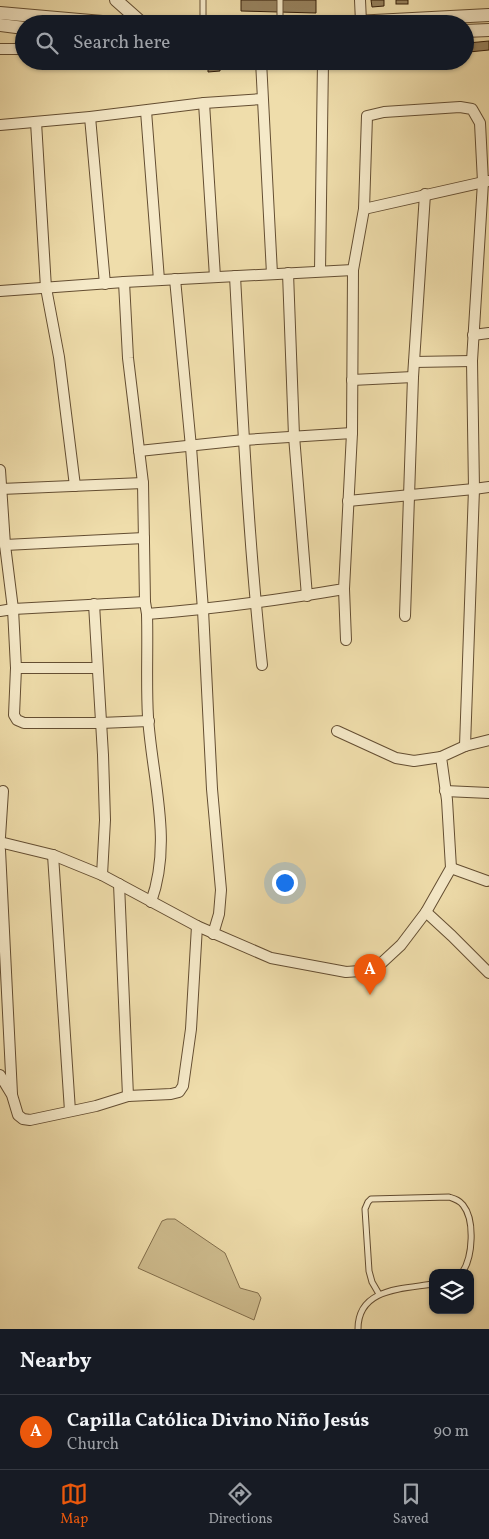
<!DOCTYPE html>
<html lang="en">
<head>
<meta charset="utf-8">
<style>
  body { margin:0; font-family:Vollkorn,serif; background:#20242c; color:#f1f3f6 }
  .controls { position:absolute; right:15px; bottom:15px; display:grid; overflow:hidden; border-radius:10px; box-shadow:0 1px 4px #0004 }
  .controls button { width:45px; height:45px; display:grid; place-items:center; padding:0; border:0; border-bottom:1px solid #363941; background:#171b24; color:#f1f3f6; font:25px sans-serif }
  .you { position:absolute; left:284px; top:882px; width:18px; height:18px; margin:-12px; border:4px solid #fff; border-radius:50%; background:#1a73e8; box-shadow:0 0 0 8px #1a73e833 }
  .badge { display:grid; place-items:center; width:32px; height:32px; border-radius:50%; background:#ea580c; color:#fff; font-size:16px; font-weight:700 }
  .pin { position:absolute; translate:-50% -41px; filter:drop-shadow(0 1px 2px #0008) }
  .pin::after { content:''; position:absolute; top:26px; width:18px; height:15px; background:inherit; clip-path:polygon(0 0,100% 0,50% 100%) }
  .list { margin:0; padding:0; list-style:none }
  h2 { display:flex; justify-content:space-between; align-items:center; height:65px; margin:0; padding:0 20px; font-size:21px }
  h2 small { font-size:16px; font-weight:400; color:#9ea1a6 }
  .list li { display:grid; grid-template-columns:32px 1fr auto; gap:15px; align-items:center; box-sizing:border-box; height:75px; padding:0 20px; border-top:1px solid #363941 }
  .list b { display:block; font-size:19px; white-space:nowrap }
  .list p { margin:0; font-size:16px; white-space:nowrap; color:#9ea1a6 }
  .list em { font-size:16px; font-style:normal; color:#9ea1a6 }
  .icon { flex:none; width:28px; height:28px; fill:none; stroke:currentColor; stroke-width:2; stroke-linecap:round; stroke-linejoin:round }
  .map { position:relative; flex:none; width:489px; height:1329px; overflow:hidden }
  .search { position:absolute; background:#171b24; box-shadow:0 1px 4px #0004; left:15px; right:15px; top:15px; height:55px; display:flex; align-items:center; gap:12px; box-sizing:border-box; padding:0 18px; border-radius:28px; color:#9ea1a6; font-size:19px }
  .sheet { height:140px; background:#171b24 }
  nav { display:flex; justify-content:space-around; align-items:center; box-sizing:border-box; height:70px; border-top:1px solid #363941; background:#171b24; font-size:14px; color:#9ea1a6 }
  nav a { display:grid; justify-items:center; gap:2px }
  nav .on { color:#ea580c }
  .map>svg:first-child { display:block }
  .grass { fill:#cfbd8f; stroke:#826e4c }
  .building { fill:#96815d; stroke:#351e09 }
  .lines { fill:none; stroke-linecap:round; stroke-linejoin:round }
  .service-casing { stroke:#644e32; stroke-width:7 }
  .minor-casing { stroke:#644e32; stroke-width:12 }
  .tertiary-casing { stroke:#644e32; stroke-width:14 }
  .service { stroke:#f5e9c8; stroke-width:5 }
  .minor { stroke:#f5e9c8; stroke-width:10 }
  .tertiary { stroke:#f5e9c8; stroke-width:12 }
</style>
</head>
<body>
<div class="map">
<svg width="489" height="1329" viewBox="0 0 489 1329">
  <rect width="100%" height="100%" fill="#efddab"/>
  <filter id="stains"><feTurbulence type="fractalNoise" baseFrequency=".004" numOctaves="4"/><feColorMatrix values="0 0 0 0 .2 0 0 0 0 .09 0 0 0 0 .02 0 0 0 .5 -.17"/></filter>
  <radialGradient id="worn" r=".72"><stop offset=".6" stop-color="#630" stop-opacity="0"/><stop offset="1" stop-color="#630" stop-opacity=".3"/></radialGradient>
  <path class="grass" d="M167,1219H175L225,1253L240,1288L258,1293L261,1298L254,1320L138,1268L162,1221Z"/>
  <g class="building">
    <path d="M241,0H316V13L241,11Z"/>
    <path d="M371,0H384V6L372,7Z"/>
    <rect x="396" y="0" width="12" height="4"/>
    <path d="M489,41V50L469,52L468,43Z"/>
    <path d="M208,61H220V71L208,72Z"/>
    <path d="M231,61H255V67L232,69Z"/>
  </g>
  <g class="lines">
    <defs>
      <g id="service">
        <path d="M203,0V24"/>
        <path d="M280,24V0"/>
        <path d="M379,1294L372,1282L369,1271L365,1209L368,1202L371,1199L449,1197C455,1199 459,1200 463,1205C475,1220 473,1257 462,1273"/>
        <path d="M358,1329C358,1288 402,1289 433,1284"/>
      </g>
      <g id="minor">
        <path d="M360,0L361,22"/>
        <path d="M0,49H24"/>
        <path d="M261,61L272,274"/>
        <path d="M204,103L215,277"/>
        <path d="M146,111L159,280"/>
        <path d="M90,117L105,284"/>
        <path d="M36,122L46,288L59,357L75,486"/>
        <path d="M0,125L90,117L204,103L262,99"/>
        <path d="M364,209L488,181"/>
        <path d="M320,271L323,61"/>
        <path d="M288,273L294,436L307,596"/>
        <path d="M235,276C242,406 248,536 262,665"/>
        <path d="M175,279L191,447L203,610L212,789L221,890L219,914L213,934"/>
        <path d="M124,282L128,358L143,483L145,602L147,614C148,649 146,683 148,717C152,779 173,841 151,902"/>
        <path d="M0,291L124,282L353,270"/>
        <path d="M473,335L489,333"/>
        <path d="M414,362L472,361"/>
        <path d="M352,380L413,377"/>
        <path d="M139,451L244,440L352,433"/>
        <path d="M0,470L5,545L13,609L16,668L14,715L17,720L24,723H100L149,721"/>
        <path d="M1,489L143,483"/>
        <path d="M348,501L474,489L489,487"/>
        <path d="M5,545L144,538"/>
        <path d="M344,589L346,640"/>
        <path d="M94,604L103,755L105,820L102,875"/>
        <path d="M0,611L13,609L145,602"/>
        <path d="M147,614C213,609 279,600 344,589L352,433L353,270L364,209L367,116L384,112L460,107L472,109L480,123L483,182L472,361L474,489L465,746"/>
        <path d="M405,616L413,377L425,194"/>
        <path d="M16,668H97"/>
        <path d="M337,731L396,758L414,761L441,757"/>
        <path d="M445,791L489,793"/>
        <path d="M0,837L3,791"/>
        <path d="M0,842L53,855L102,875L197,926L271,958L346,972L374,970L401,945L426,912L451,868L447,800L441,757L465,746L489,740"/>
        <path d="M0,850L12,1094"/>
        <path d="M53,855L70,1111"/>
        <path d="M451,868L487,881"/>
        <path d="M119,884L128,1096"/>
        <path d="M426,912L452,936L489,973"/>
        <path d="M0,1075L12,1095L18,1115L23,1119L30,1120L96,1106L128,1096L171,1094L179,1092L183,1086L191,1029L197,926"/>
      </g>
      <g id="tertiary">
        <path d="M116,0L143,24"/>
        <path d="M0,13L125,24"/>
        <path d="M317,24L489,15"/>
        <path d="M0,25L24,28"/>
        <path d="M465,31L489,30"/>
      </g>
    </defs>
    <use href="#service" class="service-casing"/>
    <use href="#minor" class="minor-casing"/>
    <use href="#tertiary" class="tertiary-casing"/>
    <use href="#service" class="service"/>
    <use href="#minor" class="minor"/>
    <use href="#tertiary" class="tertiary"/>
  </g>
  <rect width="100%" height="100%" filter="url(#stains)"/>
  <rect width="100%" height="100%" fill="url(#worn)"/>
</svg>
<div class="controls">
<button><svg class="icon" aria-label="layers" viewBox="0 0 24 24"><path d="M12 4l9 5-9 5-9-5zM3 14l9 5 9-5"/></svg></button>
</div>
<div class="you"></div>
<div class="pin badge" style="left:370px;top:995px">A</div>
<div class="search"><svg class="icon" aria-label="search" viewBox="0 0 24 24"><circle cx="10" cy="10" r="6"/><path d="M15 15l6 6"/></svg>Search here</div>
</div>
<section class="sheet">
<h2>Nearby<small></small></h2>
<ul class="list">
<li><span class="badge">A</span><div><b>Capilla Católica Divino Niño Jesús</b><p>Church</p></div><em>90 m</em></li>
</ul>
</section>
<nav>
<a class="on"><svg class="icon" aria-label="map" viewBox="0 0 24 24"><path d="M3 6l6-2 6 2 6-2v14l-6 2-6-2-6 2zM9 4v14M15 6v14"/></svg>Map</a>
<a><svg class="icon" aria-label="directions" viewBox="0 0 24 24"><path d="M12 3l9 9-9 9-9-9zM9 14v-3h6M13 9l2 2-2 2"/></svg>Directions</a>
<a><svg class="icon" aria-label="saved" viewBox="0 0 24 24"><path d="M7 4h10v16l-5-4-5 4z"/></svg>Saved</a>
</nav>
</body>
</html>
